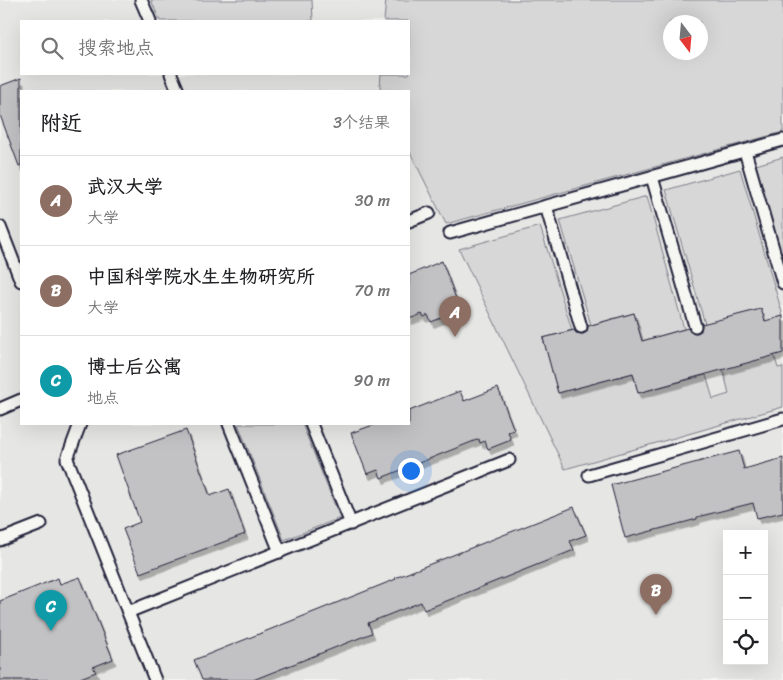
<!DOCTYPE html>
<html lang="zh">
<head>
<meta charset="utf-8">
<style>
  body { margin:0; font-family:Sriracha,"LXGW WenKai TC",sans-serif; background:#f6f6f6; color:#202124 }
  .controls { position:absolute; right:15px; bottom:15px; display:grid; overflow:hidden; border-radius:0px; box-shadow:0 5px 20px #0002 }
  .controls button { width:45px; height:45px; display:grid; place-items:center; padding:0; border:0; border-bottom:1px solid #e0e0e0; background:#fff; color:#202124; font:25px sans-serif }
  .compass { position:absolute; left:663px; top:15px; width:45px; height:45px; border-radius:50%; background:#fff; box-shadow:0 5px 20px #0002; rotate:164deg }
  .you { position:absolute; left:410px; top:470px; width:18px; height:18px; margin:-12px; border:4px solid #fff; border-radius:50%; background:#1a73e8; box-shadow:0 0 0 8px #1a73e833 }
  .badge { display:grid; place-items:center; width:32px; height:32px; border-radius:50%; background:#111827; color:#fff; font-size:16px; font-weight:700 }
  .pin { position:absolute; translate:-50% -41px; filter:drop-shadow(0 1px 2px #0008) }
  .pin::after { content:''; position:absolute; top:26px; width:18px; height:15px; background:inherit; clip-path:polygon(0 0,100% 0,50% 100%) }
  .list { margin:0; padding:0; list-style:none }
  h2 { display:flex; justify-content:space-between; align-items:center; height:65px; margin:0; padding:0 20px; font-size:21px }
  h2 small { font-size:16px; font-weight:400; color:#757577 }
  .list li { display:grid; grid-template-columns:32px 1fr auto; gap:15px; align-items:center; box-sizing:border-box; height:90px; padding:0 20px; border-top:1px solid #e0e0e0 }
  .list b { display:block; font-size:19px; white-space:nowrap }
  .list p { margin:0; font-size:16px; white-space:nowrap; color:#757577 }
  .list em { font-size:16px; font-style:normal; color:#757577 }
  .icon { flex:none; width:28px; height:28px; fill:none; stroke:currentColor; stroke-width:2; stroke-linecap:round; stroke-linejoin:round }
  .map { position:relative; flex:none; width:783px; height:680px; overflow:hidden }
  .search { position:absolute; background:#fff; box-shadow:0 5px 20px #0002; left:20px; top:20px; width:390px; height:55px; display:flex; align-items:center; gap:12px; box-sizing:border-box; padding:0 18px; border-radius:0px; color:#757577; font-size:19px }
  .panel { position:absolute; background:#fff; box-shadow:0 5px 20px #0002; left:20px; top:90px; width:390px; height:335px; border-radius:0px }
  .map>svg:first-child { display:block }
  .built { fill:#e6e6e4; fill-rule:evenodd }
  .green { fill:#d7d7d7; stroke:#7c7c89; fill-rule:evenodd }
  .building { fill:#c2c2c4; stroke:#22223b; filter:url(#shadow) }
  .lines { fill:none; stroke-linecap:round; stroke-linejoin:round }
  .lane-casing { stroke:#22223b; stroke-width:15 }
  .lane { stroke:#f6f6f2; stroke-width:11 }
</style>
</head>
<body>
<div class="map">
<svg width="783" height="680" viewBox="0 0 783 680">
  <defs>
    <filter id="shadow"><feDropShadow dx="3" dy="5.5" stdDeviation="0" flood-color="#0004"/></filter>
  </defs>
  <rect width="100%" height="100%" fill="#f6f6f2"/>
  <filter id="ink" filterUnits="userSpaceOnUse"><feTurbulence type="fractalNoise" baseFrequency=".02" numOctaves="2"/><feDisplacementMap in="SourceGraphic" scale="10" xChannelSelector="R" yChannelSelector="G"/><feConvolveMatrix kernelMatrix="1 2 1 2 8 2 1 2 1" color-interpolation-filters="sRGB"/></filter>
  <g filter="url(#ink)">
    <path class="built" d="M0,0H783V680H0ZM21,21H409V74H21ZM670,22H700V52H670ZM21,91H409V424H21ZM727,534H764V661H727Z"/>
    <g class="green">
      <path d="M151,0H312L313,21H160Z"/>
      <path d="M386,0H777L783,2V132L446,224L409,150V91H381L380,86L381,74H409V21H384ZM670,22H700V52H670Z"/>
      <path d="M783,157V259L756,165Z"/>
      <path d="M740,169L783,316L765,322L761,309L705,324L666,190Z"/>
      <path d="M647,196L684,329L642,341L634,313L591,325L560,220Z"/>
      <path d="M540,226L572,330L543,338L558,393L633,373L638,393L706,375L713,399L729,394L723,369L774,355L778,368L783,367V407L565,469L459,249Z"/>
      <path d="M238,424H302L340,518L284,540Z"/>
    </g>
    <g class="building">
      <path d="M21,78V165L19,166L0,115V86Z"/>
      <path d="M442,261L458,304L451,306L454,313L431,322L428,315L424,317L422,314L409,319V275Z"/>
      <path d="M761,309L765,321L783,316V353L638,393L633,373L558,393L543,338L574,330L576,333L583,334L587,332L588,326L634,313L642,341L688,328L690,332L697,333L701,331L702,324Z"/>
      <path d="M498,388L514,430L508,432L511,440L488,449L485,441L480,443L479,439L381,478L378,470L367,474L351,433L376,424H409V411L460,391L464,401Z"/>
      <path d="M186,430L210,496L229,489L245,534L140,573L123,529L140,522L116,455Z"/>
      <path d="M739,451L744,469L783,458V512L757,518L753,503L697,517V519L625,538L611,485Z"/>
      <path d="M574,507L586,535L570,541L574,550L424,610L421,602L368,623L372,633L253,680H202L194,660L396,579L395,578Z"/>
      <path d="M80,577L113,659L93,667L96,672L75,680H0V601L58,578L60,584Z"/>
    </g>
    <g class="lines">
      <defs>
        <g id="lane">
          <path d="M141,0L150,21"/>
          <path d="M171,74L178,91"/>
          <path d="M745,151L783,283"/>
          <path d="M652,177L695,326"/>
          <path d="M546,206L581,327"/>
          <path d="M409,221L429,213"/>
          <path d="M0,227L21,281"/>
          <path d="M450,233L783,140"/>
          <path d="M0,409L21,400"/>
          <path d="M80,424L67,459L155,680"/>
          <path d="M229,424L280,552"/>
          <path d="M311,424L351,524"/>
          <path d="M589,475L783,419"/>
          <path d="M0,540L41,524"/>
          <path d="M128,612L509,460"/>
        </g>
      </defs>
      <use href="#lane" class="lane-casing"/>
      <use href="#lane" class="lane"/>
    </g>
  </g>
</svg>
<div class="controls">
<button>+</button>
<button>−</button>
<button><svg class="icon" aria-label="locate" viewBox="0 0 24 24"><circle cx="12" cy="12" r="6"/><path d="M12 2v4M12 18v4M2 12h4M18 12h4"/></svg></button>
</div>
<svg class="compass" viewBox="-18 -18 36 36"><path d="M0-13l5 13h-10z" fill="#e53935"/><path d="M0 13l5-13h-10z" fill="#757577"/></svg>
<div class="you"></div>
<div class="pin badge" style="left:455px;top:337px;background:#8d6e63">A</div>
<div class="pin badge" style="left:656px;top:615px;background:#8d6e63">B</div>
<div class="pin badge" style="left:51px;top:631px;background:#0f9aa8">C</div>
<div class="search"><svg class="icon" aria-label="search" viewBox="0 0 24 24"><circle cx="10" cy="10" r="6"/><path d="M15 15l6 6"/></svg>搜索地点</div>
<section class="panel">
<h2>附近<small>3个结果</small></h2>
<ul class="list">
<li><span class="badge" style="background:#8d6e63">A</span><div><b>武汉大学</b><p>大学</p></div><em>30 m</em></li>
<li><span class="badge" style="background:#8d6e63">B</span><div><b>中国科学院水生生物研究所</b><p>大学</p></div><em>70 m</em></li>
<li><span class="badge" style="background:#0f9aa8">C</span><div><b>博士后公寓</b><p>地点</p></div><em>90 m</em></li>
</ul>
</section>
</div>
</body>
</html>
